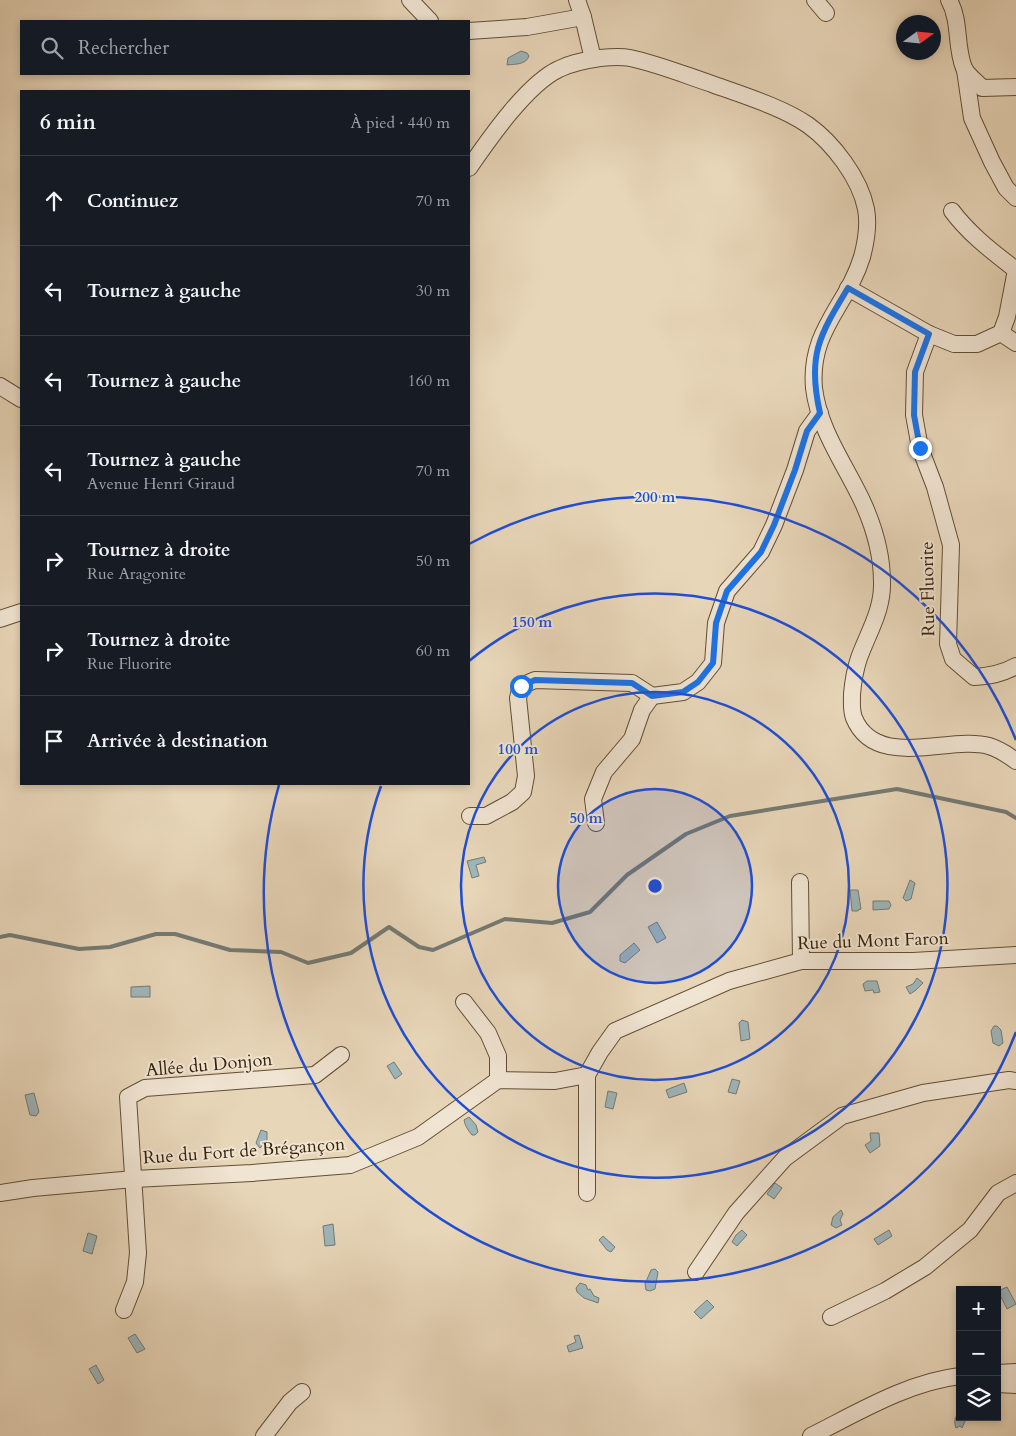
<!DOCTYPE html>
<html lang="fr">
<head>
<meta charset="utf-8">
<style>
  body { margin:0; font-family:Cardo,serif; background:#242831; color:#f1f3f6 }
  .controls { position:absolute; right:15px; bottom:15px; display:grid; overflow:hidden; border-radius:0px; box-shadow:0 2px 8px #0003 }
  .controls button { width:45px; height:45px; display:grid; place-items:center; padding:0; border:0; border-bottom:1px solid #363941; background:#171b24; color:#f1f3f6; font:25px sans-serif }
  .compass { position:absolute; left:896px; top:15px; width:45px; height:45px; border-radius:50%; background:#171b24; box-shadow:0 2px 8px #0003; rotate:75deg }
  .stop { position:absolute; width:15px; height:15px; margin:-11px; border:4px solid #1a73e8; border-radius:50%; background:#fff }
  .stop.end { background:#1a73e8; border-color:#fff; box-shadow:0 1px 5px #0008 }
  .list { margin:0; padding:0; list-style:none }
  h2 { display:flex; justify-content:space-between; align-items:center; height:65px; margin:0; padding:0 20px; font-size:21px }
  h2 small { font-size:16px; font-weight:400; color:#9ea1a6 }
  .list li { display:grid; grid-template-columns:32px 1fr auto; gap:15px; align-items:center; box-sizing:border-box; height:90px; padding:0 20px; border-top:1px solid #363941 }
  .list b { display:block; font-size:19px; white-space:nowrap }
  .list p { margin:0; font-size:16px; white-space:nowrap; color:#9ea1a6 }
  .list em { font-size:16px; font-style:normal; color:#9ea1a6 }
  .icon { flex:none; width:28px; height:28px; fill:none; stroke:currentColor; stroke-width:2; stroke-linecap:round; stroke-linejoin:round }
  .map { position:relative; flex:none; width:1016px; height:1436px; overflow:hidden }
  .search { position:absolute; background:#171b24; box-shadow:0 2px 8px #0003; left:20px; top:20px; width:450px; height:55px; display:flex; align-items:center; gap:12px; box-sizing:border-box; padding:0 18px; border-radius:0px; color:#9ea1a6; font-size:19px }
  .panel { position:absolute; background:#171b24; box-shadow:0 2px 8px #0003; left:20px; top:90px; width:450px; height:695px; border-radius:0px }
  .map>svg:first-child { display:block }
  .water { fill:#9eb6bb; stroke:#747a74 }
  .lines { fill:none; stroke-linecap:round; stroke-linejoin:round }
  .stream { stroke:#747a74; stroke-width:4 }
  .minor-casing { stroke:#624e35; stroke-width:18 }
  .minor { stroke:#f0e4d2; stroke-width:16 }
  .route { stroke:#1a73e8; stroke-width:6 }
  .ring { fill:none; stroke:#1d4ed8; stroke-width:2.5 }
  .labels { text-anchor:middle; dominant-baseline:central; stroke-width:4; stroke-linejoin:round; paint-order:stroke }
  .street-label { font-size:18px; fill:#352009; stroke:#f0e4d2 }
  .centre { fill:#1d4ed8; stroke:#f0e4d2; stroke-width:2.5 }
  .ring-label { font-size:15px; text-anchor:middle; font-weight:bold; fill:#1d4ed8; stroke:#f0e4d2; stroke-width:4; stroke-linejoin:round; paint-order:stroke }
</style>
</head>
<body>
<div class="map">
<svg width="1016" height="1436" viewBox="0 0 1016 1436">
  <rect width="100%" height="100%" fill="#e8d6b9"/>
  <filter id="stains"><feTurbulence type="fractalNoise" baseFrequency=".004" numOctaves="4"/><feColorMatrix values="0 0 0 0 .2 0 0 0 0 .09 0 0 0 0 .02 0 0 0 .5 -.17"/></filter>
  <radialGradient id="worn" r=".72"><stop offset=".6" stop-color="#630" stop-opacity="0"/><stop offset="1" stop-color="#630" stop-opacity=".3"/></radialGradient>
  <g class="water">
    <path d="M521,51L527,53L529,56C526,65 515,64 507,65L508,58Z"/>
    <path d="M484,857L486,862L476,865L479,876L472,878L467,861Z"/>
    <path d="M910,880L915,883L911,899L906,901L903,898Z"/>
    <path d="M850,890H858L861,909L858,910V911H852Z"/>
    <path d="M873,901H889L891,905L889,909L873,910Z"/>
    <path d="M657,922L666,938L657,943L648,927Z"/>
    <path d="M634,943L640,950L625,963L620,961V955Z"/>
    <path d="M917,978L923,983L916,990L910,994L906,987L913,984Z"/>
    <path d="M867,981H877L880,992L874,993L873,990L865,991L863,984Z"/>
    <path d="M150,986V997H131V987Z"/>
    <path d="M742,1020L748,1022L750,1039L741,1041L739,1023Z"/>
    <path d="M994,1026H997L1001,1030L1003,1043L999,1046L993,1043L991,1031Z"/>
    <path d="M394,1062L402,1074L395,1079L387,1066Z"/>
    <path d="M732,1079L740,1081L736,1094L728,1092Z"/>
    <path d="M684,1083L687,1092L669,1098L666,1090Z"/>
    <path d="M608,1091L617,1093L613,1109L605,1107Z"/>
    <path d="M34,1093L39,1112L36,1116L30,1115L25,1095Z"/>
    <path d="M469,1117L476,1125L478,1132L475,1135H472C468,1130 465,1126 464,1120Z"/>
    <path d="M261,1130L267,1132V1140L260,1148L256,1143Z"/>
    <path d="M870,1133H879L880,1146L870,1153L865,1145L871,1141Z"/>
    <path d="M775,1183L782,1188L774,1199L767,1194Z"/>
    <path d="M841,1210L843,1214L840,1220L842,1225L836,1228L831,1225L833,1217Z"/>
    <path d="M333,1224L335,1245L325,1246L323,1226Z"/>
    <path d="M742,1230L747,1235L737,1246L732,1242L736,1235Z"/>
    <path d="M889,1230L892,1236L878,1245L874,1239Z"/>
    <path d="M88,1233L97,1236L92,1254L83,1251Z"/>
    <path d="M603,1236L615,1247L611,1252L607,1250L599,1240Z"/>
    <path d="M655,1269L658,1272L655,1289L650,1291L646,1290L645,1284L651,1270Z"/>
    <path d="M580,1283L586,1285L588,1290L590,1289L594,1296L599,1298L598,1303L584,1298L577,1292L576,1288Z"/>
    <path d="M1007,1287L1016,1304L1007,1309L998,1291Z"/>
    <path d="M707,1300L714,1307L701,1319L694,1312Z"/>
    <path d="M135,1334L145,1349L137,1353L128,1338Z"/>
    <path d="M579,1335L583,1348L569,1352L567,1346L576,1342L574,1336Z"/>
    <path d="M96,1365L104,1380L98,1384L89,1369Z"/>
    <path d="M960,1412V1417H974L965,1421L962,1428L960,1426L956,1428C954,1422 954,1417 960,1412Z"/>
  </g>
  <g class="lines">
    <path class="stream" d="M0,937L10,935L79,949L110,947L156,934H175L230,950L281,952L308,963L351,953L389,927L419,947L433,950L505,919L552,923L590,912L627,875L686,834L730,816L897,789L1006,812L1016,818"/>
    <defs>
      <g id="minor">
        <path d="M410,0L430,21"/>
        <path d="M577,0L583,17L593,59"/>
        <path d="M815,0L826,13"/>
        <path d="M949,0C961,22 955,46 964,68C967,75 977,82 982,88L1016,87"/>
        <path d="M469,31L527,27L583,17"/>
        <path d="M965,70L972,118L992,162L1006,188L1016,198"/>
        <path d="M469,168C489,139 527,84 559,69C571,63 586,60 600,58C610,57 620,56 630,58C658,64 685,75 712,84C742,95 782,107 808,125C833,143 860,178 866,209C869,225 866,242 862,257C847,306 809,330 814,388C819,431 847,467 864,505C875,530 882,556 882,582C883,610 868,633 859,658C855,670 853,682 852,694C852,702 851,710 854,718C876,771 950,735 989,746C999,749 1008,755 1016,761"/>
        <path d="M952,211C970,235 993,252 1016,270"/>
        <path d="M848,288L929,334L954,344H977L1001,333L1007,317L1016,270"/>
        <path d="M1001,333L1016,343"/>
        <path d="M929,334L915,372L914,415L920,448L935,487L951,545L948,644L953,659L974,677C989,676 1002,674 1016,666"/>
        <path d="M0,386L21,399"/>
        <path d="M0,619L21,612"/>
        <path d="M470,816H486L512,802L523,792L526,776L518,698L521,686L535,680L632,683L652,696L683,692L698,682L713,663L716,623L727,591L761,552L774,525L795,470L807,431L820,413"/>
        <path d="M596,823L593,799L604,772L632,739L642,710L652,696"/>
        <path d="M800,882L801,961"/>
        <path d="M464,1002L488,1033L498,1056V1080"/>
        <path d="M0,1193L33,1188L134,1179L252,1173L350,1165L418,1137L498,1080L555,1081L587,1075"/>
        <path d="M587,1193V1075L600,1052L615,1031L729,981L801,961H913L1016,955"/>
        <path d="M696,1272L736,1213L785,1158L842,1116L923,1093L1009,1080L1016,1081"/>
        <path d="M124,1310L135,1282L138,1253L128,1097L145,1088L315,1075L341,1055"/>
        <path d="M831,1317L885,1291L925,1267L970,1230L998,1193L1016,1183"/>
        <path d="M997,1373L1016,1372"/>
        <path d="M997,1384L1016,1385"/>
        <path d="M264,1436L290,1402L302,1392"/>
        <path d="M811,1436C857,1413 908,1382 960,1376"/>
      </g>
    </defs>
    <use href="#minor" class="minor-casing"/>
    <use href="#minor" class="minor"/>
  </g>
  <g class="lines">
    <path class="route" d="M521,686L535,680L632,683L652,696L683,692L698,682L713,663L716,623L727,591L761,552L774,525L795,470L807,431L820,413C807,356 819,336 848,288L929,334L915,372L914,415L920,448"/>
  </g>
  <circle cx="655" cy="886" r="97" fill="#1d4ed8" fill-opacity=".12"/>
  <g class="ring">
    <circle cx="655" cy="886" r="97"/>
    <circle cx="655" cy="886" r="194"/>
    <path d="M469 661A292 292 0 1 1 381 786"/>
    <path d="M1016 1032A389 389 0 0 1 279 785M469 544A389 389 0 0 1 1016 740"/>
  </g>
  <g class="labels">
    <g class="street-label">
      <text transform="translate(928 589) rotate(-91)">Rue Fluorite</text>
      <text transform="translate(873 941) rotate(-2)">Rue du Mont Faron</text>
      <text transform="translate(209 1065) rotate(-5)">Allée du Donjon</text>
      <text transform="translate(244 1151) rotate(-4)">Rue du Fort de Brégançon</text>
    </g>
  </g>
  <circle cx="655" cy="886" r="8" class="centre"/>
  <g class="ring-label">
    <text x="655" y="502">200 m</text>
    <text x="532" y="627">150 m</text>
    <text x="518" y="754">100 m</text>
    <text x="586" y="823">50 m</text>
  </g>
  <rect width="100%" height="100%" filter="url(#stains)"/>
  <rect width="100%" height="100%" fill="url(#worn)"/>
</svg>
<div class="controls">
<button>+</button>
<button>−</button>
<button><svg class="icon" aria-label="layers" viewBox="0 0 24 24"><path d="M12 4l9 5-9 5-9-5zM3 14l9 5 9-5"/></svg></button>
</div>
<svg class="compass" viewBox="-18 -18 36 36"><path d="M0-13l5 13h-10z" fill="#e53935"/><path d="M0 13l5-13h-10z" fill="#9ea1a6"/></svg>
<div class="stop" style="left:521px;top:686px"></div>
<div class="stop end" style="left:920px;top:448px"></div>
<div class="search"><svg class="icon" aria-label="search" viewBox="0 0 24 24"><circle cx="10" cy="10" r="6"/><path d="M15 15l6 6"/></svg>Rechercher</div>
<section class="panel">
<h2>6 min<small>À pied · 440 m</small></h2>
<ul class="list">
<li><svg class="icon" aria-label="ahead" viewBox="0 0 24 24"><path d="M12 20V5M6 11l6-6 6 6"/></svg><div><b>Continuez</b></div><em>70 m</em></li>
<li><svg class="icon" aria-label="left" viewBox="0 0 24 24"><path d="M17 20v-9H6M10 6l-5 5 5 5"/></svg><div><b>Tournez à gauche</b></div><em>30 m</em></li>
<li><svg class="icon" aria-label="left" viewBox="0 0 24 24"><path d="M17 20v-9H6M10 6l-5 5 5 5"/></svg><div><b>Tournez à gauche</b></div><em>160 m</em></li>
<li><svg class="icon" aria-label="left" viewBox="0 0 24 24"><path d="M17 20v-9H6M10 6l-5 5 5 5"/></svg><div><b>Tournez à gauche</b><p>Avenue Henri Giraud</p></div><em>70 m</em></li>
<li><svg class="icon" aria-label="right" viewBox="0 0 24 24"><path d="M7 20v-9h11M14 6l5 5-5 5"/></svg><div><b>Tournez à droite</b><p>Rue Aragonite</p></div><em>50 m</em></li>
<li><svg class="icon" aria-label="right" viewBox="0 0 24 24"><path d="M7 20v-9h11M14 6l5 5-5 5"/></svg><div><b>Tournez à droite</b><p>Rue Fluorite</p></div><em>60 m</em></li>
<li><svg class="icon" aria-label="arrive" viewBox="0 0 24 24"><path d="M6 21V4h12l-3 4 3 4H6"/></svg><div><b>Arrivée à destination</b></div></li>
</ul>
</section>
</div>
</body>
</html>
